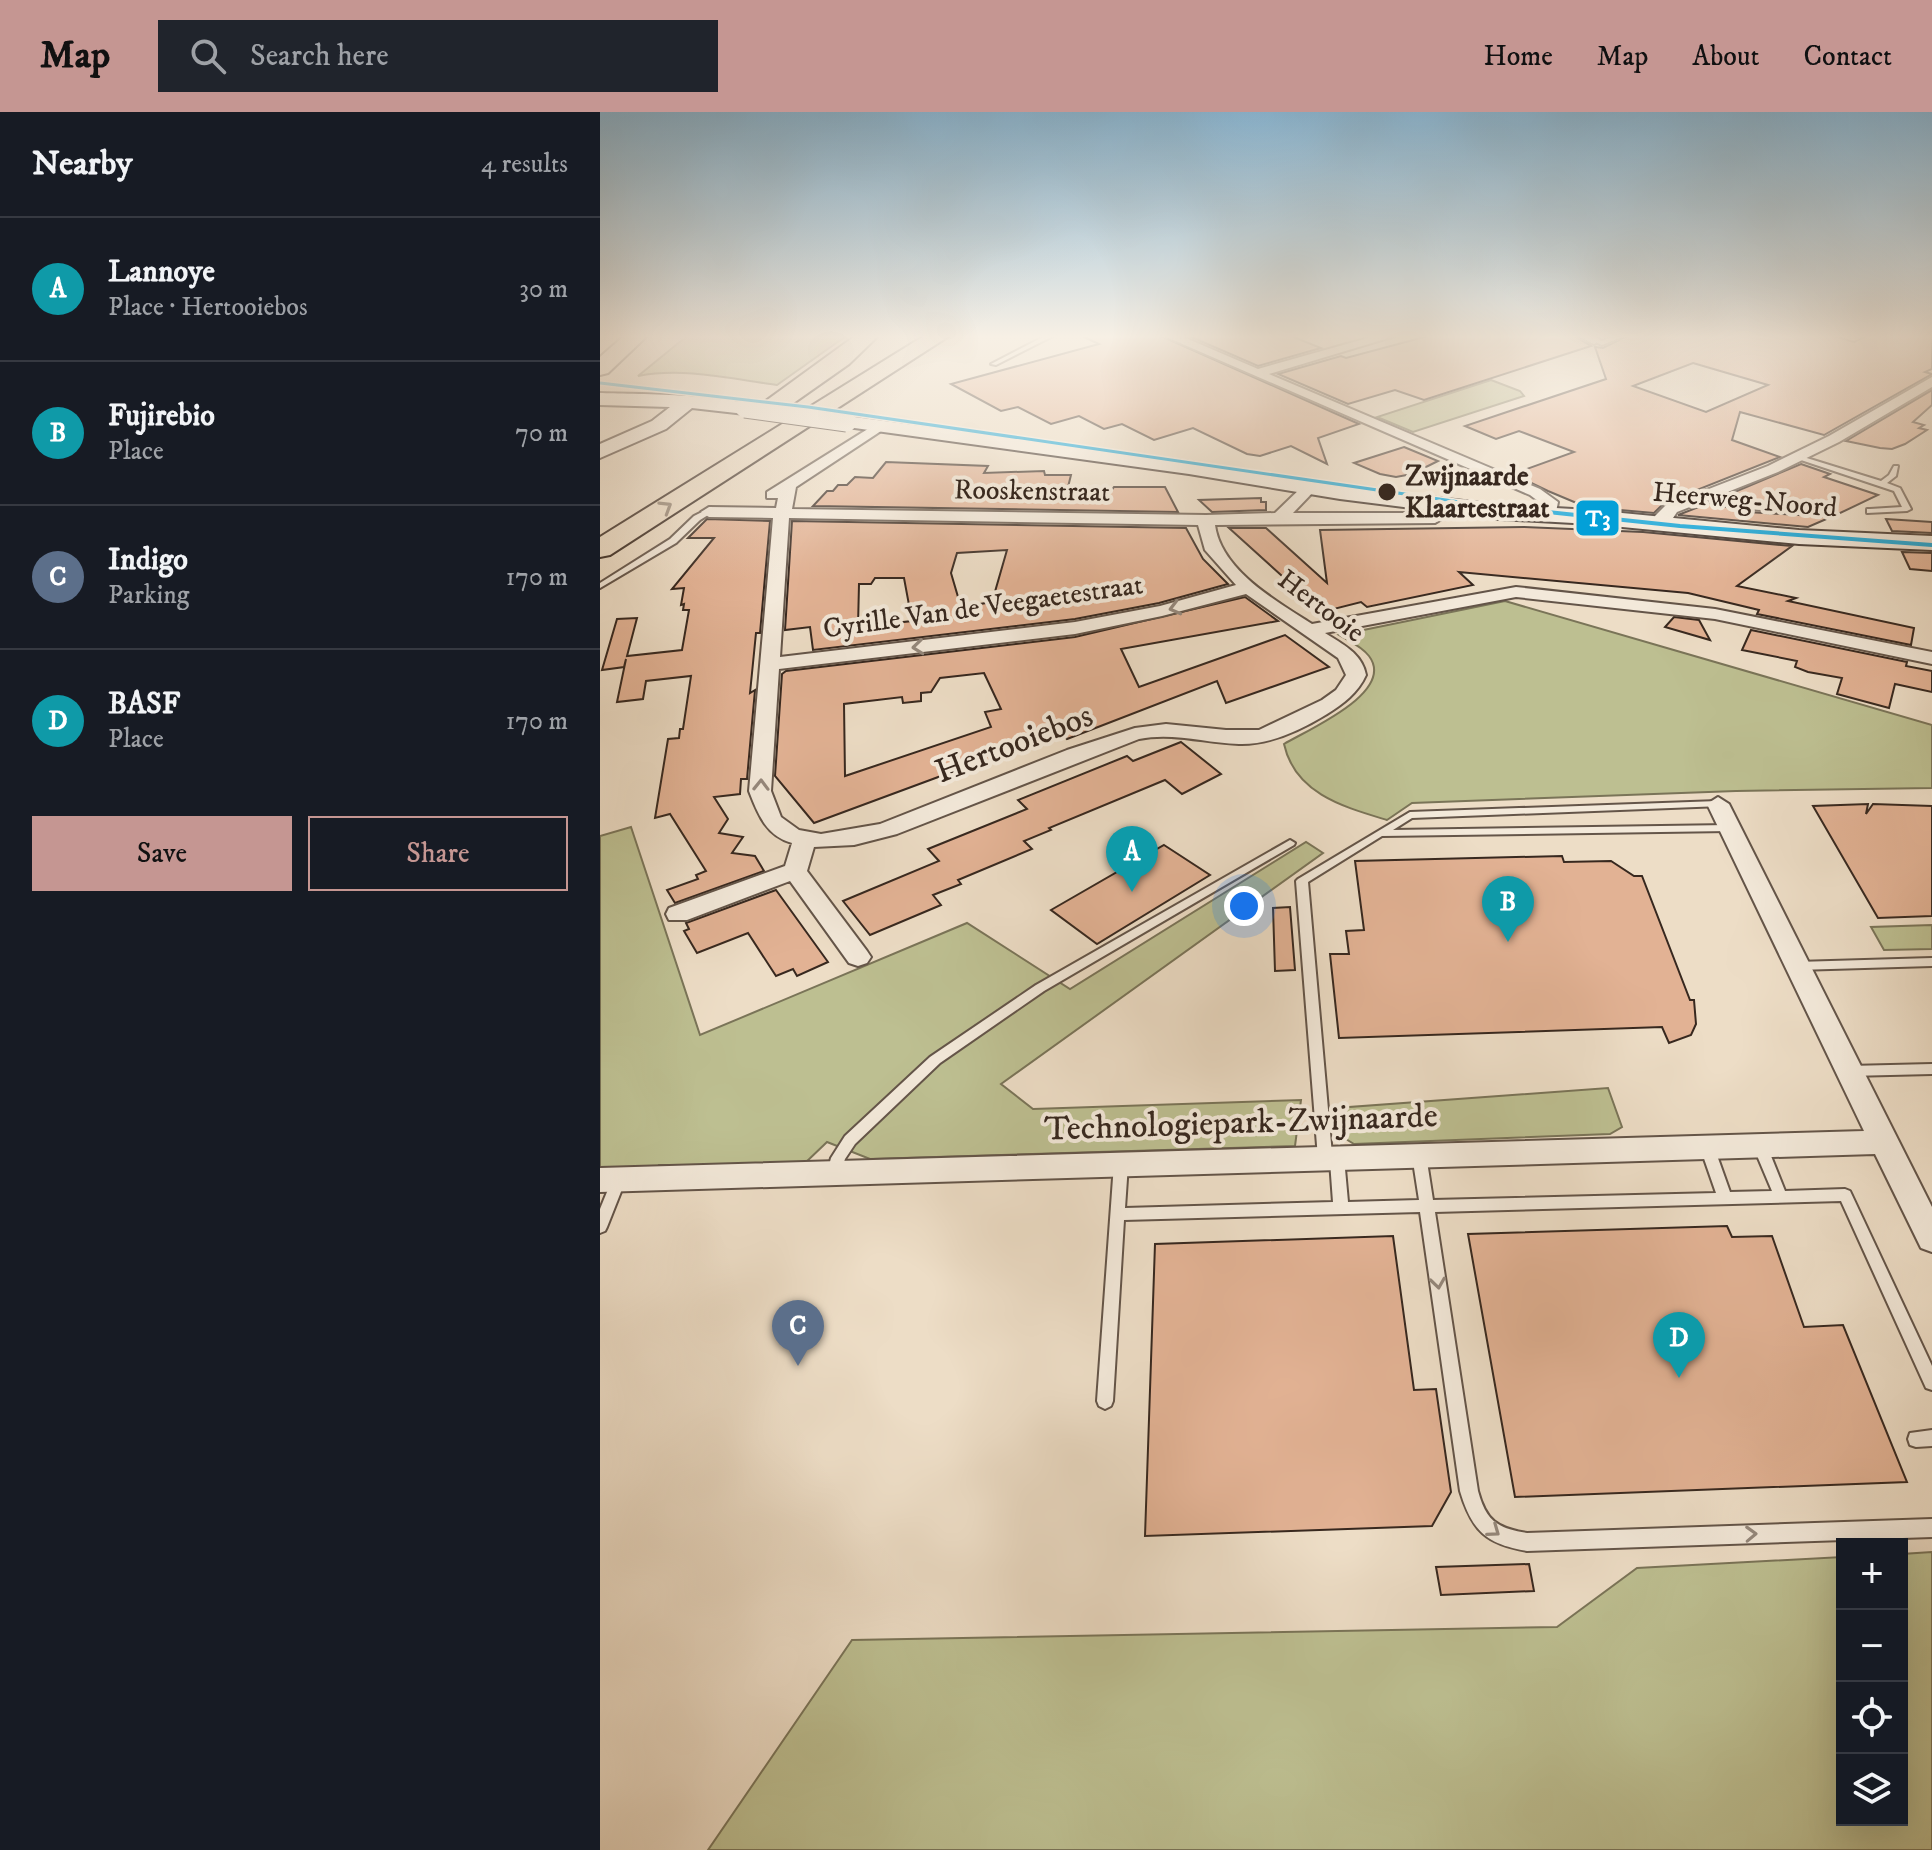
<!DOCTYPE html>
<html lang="en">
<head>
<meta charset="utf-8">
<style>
  body { margin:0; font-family:"IM FELL DW Pica",serif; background:#20242c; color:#f1f3f6 }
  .controls { position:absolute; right:24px; bottom:24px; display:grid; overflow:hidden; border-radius:0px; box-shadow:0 8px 32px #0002 }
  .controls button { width:72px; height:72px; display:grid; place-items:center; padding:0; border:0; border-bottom:2px solid #363941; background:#171b24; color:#f1f3f6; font:40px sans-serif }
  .you { position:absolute; left:644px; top:794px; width:28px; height:28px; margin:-20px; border:6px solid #fff; border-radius:50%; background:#1a73e8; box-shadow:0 0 0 12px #1a73e833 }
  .badge { display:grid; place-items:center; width:52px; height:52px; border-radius:50%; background:#c59692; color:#fff; font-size:26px; font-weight:700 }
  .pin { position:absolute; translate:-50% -66px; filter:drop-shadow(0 2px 4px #0008) }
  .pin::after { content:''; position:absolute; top:42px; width:28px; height:24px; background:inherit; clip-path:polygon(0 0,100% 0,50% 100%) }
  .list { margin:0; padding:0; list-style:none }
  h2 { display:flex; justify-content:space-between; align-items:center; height:104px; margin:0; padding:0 32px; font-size:34px }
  h2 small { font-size:26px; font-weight:400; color:#9ea1a6 }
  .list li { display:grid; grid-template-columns:52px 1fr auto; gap:24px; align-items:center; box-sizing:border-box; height:144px; padding:0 32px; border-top:2px solid #363941 }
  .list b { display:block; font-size:30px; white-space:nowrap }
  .list p { margin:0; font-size:26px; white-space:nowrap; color:#9ea1a6 }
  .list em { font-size:26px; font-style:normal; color:#9ea1a6 }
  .actions { display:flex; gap:16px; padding:24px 32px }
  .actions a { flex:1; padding:18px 0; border:2px solid #c59692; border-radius:0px; text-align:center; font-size:28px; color:#c59692 }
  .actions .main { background:#c59692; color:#111 }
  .icon { flex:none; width:44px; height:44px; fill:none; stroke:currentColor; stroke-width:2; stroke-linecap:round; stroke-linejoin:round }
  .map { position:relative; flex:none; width:1332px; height:1738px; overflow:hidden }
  header { display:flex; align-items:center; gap:48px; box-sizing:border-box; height:112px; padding:0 40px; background:#c59692; color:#111 }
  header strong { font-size:38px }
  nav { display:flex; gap:44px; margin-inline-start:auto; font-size:28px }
  .search { width:560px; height:72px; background:#20242c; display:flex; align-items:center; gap:20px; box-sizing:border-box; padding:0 28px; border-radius:0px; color:#9ea1a6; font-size:30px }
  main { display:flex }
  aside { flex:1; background:#171b24 }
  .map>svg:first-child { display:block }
  .green { fill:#bdbf91; stroke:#7a7458; stroke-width:2 }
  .building { fill:#e2b294; stroke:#37281f; stroke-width:2; fill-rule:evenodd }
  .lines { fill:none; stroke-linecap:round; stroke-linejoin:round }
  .lane-casing { stroke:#645549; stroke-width:4 }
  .street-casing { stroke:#645549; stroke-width:4 }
  .secondary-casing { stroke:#37281f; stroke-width:4 }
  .highway-casing { stroke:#37281f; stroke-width:4 }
  .lane { fill:#f3e9da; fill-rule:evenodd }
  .street { fill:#f3e9da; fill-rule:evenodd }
  .secondary { fill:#f3e9da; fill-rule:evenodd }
  .highway { fill:#edddc6; fill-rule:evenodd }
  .secondary-bridge-casing { stroke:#37281f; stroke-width:21; stroke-linecap:butt }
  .secondary-bridge { stroke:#f3e9da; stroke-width:19 }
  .tram-1-far1-casing { stroke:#f3e9da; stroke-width:6 }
  .tram-1-casing { stroke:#f3e9da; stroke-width:8 }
  .tram-1-far1 { stroke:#03a0d8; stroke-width:3 }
  .tram-1 { stroke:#03a0d8; stroke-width:4 }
  .oneway { stroke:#928272 }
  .oneway2 { stroke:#95887c }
  .stop-dot { fill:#37281f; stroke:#f3e9da; stroke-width:3 }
  .labels { text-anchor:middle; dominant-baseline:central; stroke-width:8; stroke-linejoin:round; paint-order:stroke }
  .far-stop-label { font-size:28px; font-weight:bold; fill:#37281f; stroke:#f3e9da; text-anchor:start }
  .far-street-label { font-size:28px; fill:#37281f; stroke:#f3e9da }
  .street-label { font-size:34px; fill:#37281f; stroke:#f3e9da }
  .line-badge { stroke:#f3e9da; stroke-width:3 }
  .badge-label { font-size:22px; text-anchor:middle; font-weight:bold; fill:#fff }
</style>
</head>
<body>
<header>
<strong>Map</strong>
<div class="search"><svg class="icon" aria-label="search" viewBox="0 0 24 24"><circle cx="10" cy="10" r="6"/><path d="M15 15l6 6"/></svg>Search here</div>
<nav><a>Home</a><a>Map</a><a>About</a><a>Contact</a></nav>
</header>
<main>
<aside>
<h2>Nearby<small>4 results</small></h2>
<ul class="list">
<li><span class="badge" style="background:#0f9aa8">A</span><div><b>Lannoye</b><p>Place · Hertooiebos</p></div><em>30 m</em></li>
<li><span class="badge" style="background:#0f9aa8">B</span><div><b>Fujirebio</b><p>Place</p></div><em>70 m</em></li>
<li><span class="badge" style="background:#5c6f8a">C</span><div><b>Indigo</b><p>Parking</p></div><em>170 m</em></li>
<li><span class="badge" style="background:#0f9aa8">D</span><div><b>BASF</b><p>Place</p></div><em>170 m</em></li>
</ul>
<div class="actions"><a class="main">Save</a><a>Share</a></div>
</aside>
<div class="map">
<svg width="1332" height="1738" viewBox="0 0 1332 1738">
  <rect width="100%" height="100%" fill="#edddc6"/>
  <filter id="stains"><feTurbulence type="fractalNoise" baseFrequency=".0025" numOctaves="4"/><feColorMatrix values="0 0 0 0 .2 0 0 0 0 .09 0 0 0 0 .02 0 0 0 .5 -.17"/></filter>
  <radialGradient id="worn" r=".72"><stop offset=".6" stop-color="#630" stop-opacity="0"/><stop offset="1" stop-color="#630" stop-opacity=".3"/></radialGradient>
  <g class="green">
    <path d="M87,224H246L177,273C132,267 83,255 38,264Z"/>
    <path d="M891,268L920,279L924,284L813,320L777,305Z"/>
    <path d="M905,489L1332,613V676L1136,679L812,691L787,708C744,695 695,682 684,632C709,617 796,580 769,544C761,534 749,529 739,523Z"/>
    <path d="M31,715L100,923L367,811L470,877L706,730L723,741L401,972L433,997L701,988L695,1034L270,1047L227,1030L203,1053H59L55,1066L0,1065V724Z"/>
    <path d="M1332,813V837L1284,838L1271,815Z"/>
    <path d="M1008,976L1022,1015L1010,1022L754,1032L741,1024L736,996Z"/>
    <path d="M1332,1440V1738H108L252,1528L957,1515L1037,1456L1242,1445V1708H1302V1442Z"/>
  </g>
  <g class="building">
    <path d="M482,224H561L759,312L718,326L727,352L691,334L660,344L647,342L593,316L554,328L522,312L504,317L479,304L451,312L418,295L401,299L351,272L499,232Z"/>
    <path d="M589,224H691L721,236L658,254Z"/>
    <path d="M828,224H974L991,234L824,288L795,278L748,292L678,262L741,244L746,246Z"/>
    <path d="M1027,224H1234L1254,230L1266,224H1332V257L1325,260L1332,262L1224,323L1140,300L1132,328L1180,345L1064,391L1054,401L986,395L948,379L913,362L974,340L919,319L896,327L865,314L1006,267L995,235L1003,236ZM1093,251L1168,273L1106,300L1033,274Z"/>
    <path d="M1332,278V293L1313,310L1324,313L1319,316L1327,318L1305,332L1292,337L1280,336L1246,329Z"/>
    <path d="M804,335L838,349L812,362L796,365L780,362L754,351Z"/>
    <path d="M286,350L388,354L384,361L444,359L445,363H471L466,383H508L514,375H565L578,400L213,394L227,379H233L238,373H247L255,365L273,366Z"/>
    <path d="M1201,352L1230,362L1224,365L1278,383L1238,402L1232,395L1147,390L1125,384Z"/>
    <path d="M661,386V390H666V398L612,400L599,388Z"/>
    <path d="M1109,391L1147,400L1231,405L1208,415L1078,403Z"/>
    <path d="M107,407L170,409L160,521H156L150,581L155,578L147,667H141L140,682L114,685L128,707L119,721L143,725L132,741L155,744L164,759L75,791L67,778L98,767L96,763L106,759L70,702L55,706L68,627L79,626L80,617H83L91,564L46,569L43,587L17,590L26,547L24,555L2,558L17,507L37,506L27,544L82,538L89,498H83L84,492L81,493L84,476L72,477L114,426H88Z"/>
    <path d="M1286,407L1332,410V421L1292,419Z"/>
    <path d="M192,409L586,416L603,447L628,472L559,491L475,507L213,538L210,515L185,518ZM407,438L392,490L361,495L351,461L357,441ZM275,466H304L312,509L258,515L259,472H271Z"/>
    <path d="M924,415L1043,420L1192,434L1137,474L1196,486L1188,489L1314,516L1311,533L1157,502L1159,498L1088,481L859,460L873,473L767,495L761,490L722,500L629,416H666L727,471L720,418Z"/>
    <path d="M1302,440L1332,441V459L1310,457Z"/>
    <path d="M645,485L678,509L521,537L539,575L685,523L729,555L626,591L617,569L467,627L463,623L372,658L368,654L214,711L175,664L182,562L186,559L475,525ZM384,561L401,597L385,600L391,615L245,664L244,592L302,585L303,591L321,589V581L331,580L340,566Z"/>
    <path d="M1074,505L1099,508L1110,528L1065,515Z"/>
    <path d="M1151,518L1307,550L1306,554L1332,559V580L1295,572L1289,596L1237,582L1242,566L1208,560L1195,555L1197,549L1142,538Z"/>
    <path d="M581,630L621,662L582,682L565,668L449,716L451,718L424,729L432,737L358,768L361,772L333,783L341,793L270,823L243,789L339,749L328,737L427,697L418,688L527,644L533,649Z"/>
    <path d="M1268,692L1266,702L1273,692L1332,694V804L1278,806L1213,694Z"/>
    <path d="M564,733L610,763L497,832L451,798Z"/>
    <path d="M962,744L964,750L1011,749L1034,764H1042L1090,888H1094L1096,912L1091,923L1069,931L1062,915L739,926L730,842H749L746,819L764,818L755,749Z"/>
    <path d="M176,778L228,850L197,864L193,857L176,864L148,821L97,841L84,819L89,817L86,811Z"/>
    <path d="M690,795L695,858L675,859L673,796Z"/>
    <path d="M1127,1114L1132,1125L1172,1124L1204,1215L1243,1213L1307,1370L915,1385L868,1122Z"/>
    <path d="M793,1124L814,1278L836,1277L851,1380L832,1414L545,1424L555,1132Z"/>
    <path d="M929,1452L934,1479L841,1483L836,1455Z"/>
  </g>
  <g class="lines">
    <defs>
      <g id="lane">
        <path d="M445,224H453L396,253L391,252Z"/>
        <path d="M1015,224H1024L1002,233L991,228L994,226L1002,229Z"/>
        <path d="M1197,343L1281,369L1289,363L1294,354H1298L1296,364L1287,371L1300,376L1311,397L1307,399L1267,401V397H1270L1302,395L1294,379L1195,346L1194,345Z"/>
        <path d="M1103,382L1147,393L1232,398L1236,400L1232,402L1147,397L1103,386Z"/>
        <path d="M106,398L113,400L100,408L76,431L0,476V471L70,427L94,404Z"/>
        <path d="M1118,689L1122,690L1123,692L1122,694L812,706L793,718L1129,713L1134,716L1129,719L782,724L708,770L732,1043L737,1041L742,1042L744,1046L748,1090L819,1088L812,1043L814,1039L819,1038L824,1039L826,1043L833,1088L1116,1081L1100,1035L1102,1031L1107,1030L1112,1031L1114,1035L1130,1080L1172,1079L1153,1034L1155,1030L1160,1029L1165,1030L1167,1034L1185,1079L1245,1077L1250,1079L1332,1254V1278L1326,1276L1241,1089L835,1100L878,1379C886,1409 897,1416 927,1421L1332,1407V1425L927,1439C886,1432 872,1419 860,1379L820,1100L524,1108L513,1289L511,1294L505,1297L499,1294L497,1289L514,1052L516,1048L521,1046L526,1048L528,1052L525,1096L733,1090L730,1049L725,1051L720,1050L718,1046L696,769L698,767L810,700Z"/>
        <path d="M690,728L695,731L694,733L444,879L340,951L255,1032L245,1047L239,1065L234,1067L229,1065L227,1061L231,1046L245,1024L330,945L436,873Z"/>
        <path d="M1332,846V854L1197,858L1191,854L1197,850Z"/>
        <path d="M1332,952V962L1249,964L1244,962L1243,959L1244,956L1249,954Z"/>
        <path d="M19,1061L24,1063L26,1067L7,1115L5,1119L0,1121V1097L14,1063Z"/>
        <path d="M1332,1318V1334L1316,1335L1310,1333L1308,1327L1310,1321Z"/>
      </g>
      <g id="street">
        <path d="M564,224H581L658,257L775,224H795L669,262L940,377L958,390L956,400L947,405H935L933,402L941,397L942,392L930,383Z"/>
        <path d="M977,224H995L1000,228L994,232Z"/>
        <path d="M1332,265V275L1239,330L1178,360L1077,400L1067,415H1055L1053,412L1055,404L1065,394L1168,354L1229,324Z"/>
        <path d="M279,310L286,314L284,317L196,375L192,397L606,403L675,401L703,374L708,372L716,377L693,401H835L843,406L835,411L615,413C621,458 676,489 712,512L916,475L1115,497L1332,540V552L1115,507L916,485L725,521C742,532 762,541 766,563C758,581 743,592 727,602C701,618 670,633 639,632C605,631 573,620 539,627L297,722L254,733L214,735L207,759L267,839L271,845L267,851L258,854L249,851L190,769L87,808H69L66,802L69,796L185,754L192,731C166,724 158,702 149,679L173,406L109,405L101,400L109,395L176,396L178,386H167V380ZM189,406L598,413L605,438L636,473L560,494L475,510L180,545ZM646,482L738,546L746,563L736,578L722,588L659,618H626L566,612L535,616L467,638L280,712L221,722L199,718L181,705L171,679L179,557L475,522L562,504Z"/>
        <path d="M1118,685L1129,692L1332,1095V1140L1321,1136L1275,1042L0,1080V1056L1264,1019L1107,692Z"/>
      </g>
      <g id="secondary">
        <path d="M0,281C26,282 141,282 154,296L145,302L92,296L66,317L0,346V332L52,309L70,295L0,293Z"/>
        <path d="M247,304L589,350L740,375L899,393L991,398L1199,418L1332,424V438L1199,432L991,412L899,407L740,387L589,362L240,314L237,310L240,306Z"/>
      </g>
      <g id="highway">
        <path d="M24,224H47L8,261L0,263V245Z"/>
        <path d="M255,224H278L249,252L175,304H159L155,299L159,294Z"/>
        <path d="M324,224H349L10,443L0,445V425Z"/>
      </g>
    </defs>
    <use href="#lane" class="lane-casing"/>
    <use href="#street" class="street-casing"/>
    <use href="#secondary" class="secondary-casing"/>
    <use href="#highway" class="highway-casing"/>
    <use href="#lane" class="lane"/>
    <use href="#street" class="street"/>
    <use href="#secondary" class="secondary"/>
    <use href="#highway" class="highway"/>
    <defs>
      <path id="secondary-bridge" d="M145,296L247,310"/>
    </defs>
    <use href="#secondary-bridge" class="secondary-bridge-casing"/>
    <use href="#secondary-bridge" class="secondary-bridge"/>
    <defs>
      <path id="tram-1-far1" d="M0,271L208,295L887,394"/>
      <path id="tram-1" d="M872,392L1080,414L1332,433"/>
    </defs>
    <use href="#tram-1-far1" class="tram-1-far1-casing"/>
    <use href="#tram-1" class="tram-1-casing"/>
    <use href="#tram-1-far1" class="tram-1-far1"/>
    <use href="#tram-1" class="tram-1"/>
  </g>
  <defs><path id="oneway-chevron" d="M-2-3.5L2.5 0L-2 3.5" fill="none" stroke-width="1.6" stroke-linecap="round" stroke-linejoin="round" transform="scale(2)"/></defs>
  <use class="oneway" href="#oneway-chevron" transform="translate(66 395) rotate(-32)"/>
  <g class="oneway2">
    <use href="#oneway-chevron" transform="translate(575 496) rotate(165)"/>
    <use href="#oneway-chevron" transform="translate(318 535) rotate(174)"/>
    <use href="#oneway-chevron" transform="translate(161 673) rotate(-89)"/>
    <use href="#oneway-chevron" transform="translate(838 1171) rotate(82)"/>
    <use href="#oneway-chevron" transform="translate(894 1419) rotate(36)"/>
    <use href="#oneway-chevron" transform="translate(1151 1422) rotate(-2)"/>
  </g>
  <linearGradient id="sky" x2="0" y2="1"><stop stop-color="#89b7d5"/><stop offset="0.48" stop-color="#f7f0e5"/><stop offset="1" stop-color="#f7f0e5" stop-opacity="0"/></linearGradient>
  <rect width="1332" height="468" fill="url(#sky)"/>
  <circle class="stop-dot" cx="787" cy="380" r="10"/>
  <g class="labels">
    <g class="far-stop-label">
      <text x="805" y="364">Zwijnaarde<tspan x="805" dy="32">Klaartestraat</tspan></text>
    </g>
    <g class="far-street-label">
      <text transform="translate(432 379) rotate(1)">Rooskenstraat</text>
      <text transform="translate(1145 388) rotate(5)">Heerweg-Noord</text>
      <text transform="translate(721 494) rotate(37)">Hertooie</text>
      <text transform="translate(383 495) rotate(-8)">Cyrille Van de Veegaetestraat</text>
    </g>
    <g class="street-label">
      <text transform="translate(414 632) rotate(-21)">Hertooiebos</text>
      <text transform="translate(641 1011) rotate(-2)">Technologiepark-Zwijnaarde</text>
    </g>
  </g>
  <rect class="line-badge" x="975" y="387" width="45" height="38" rx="8" fill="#03a0d8"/>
  <g class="badge-label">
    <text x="998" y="414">T3</text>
  </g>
  <rect width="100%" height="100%" filter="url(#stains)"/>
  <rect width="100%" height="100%" fill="url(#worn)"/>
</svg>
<div class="controls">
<button>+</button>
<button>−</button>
<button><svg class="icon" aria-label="locate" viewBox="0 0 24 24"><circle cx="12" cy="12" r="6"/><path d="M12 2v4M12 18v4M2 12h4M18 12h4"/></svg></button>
<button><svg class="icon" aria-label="layers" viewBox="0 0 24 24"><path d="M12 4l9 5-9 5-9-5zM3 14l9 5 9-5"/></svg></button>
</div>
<div class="you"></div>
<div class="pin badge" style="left:532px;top:780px;background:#0f9aa8">A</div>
<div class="pin badge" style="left:908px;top:830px;background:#0f9aa8">B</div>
<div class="pin badge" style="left:198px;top:1254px;background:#5c6f8a">C</div>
<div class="pin badge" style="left:1079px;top:1266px;background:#0f9aa8">D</div>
</div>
</main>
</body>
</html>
